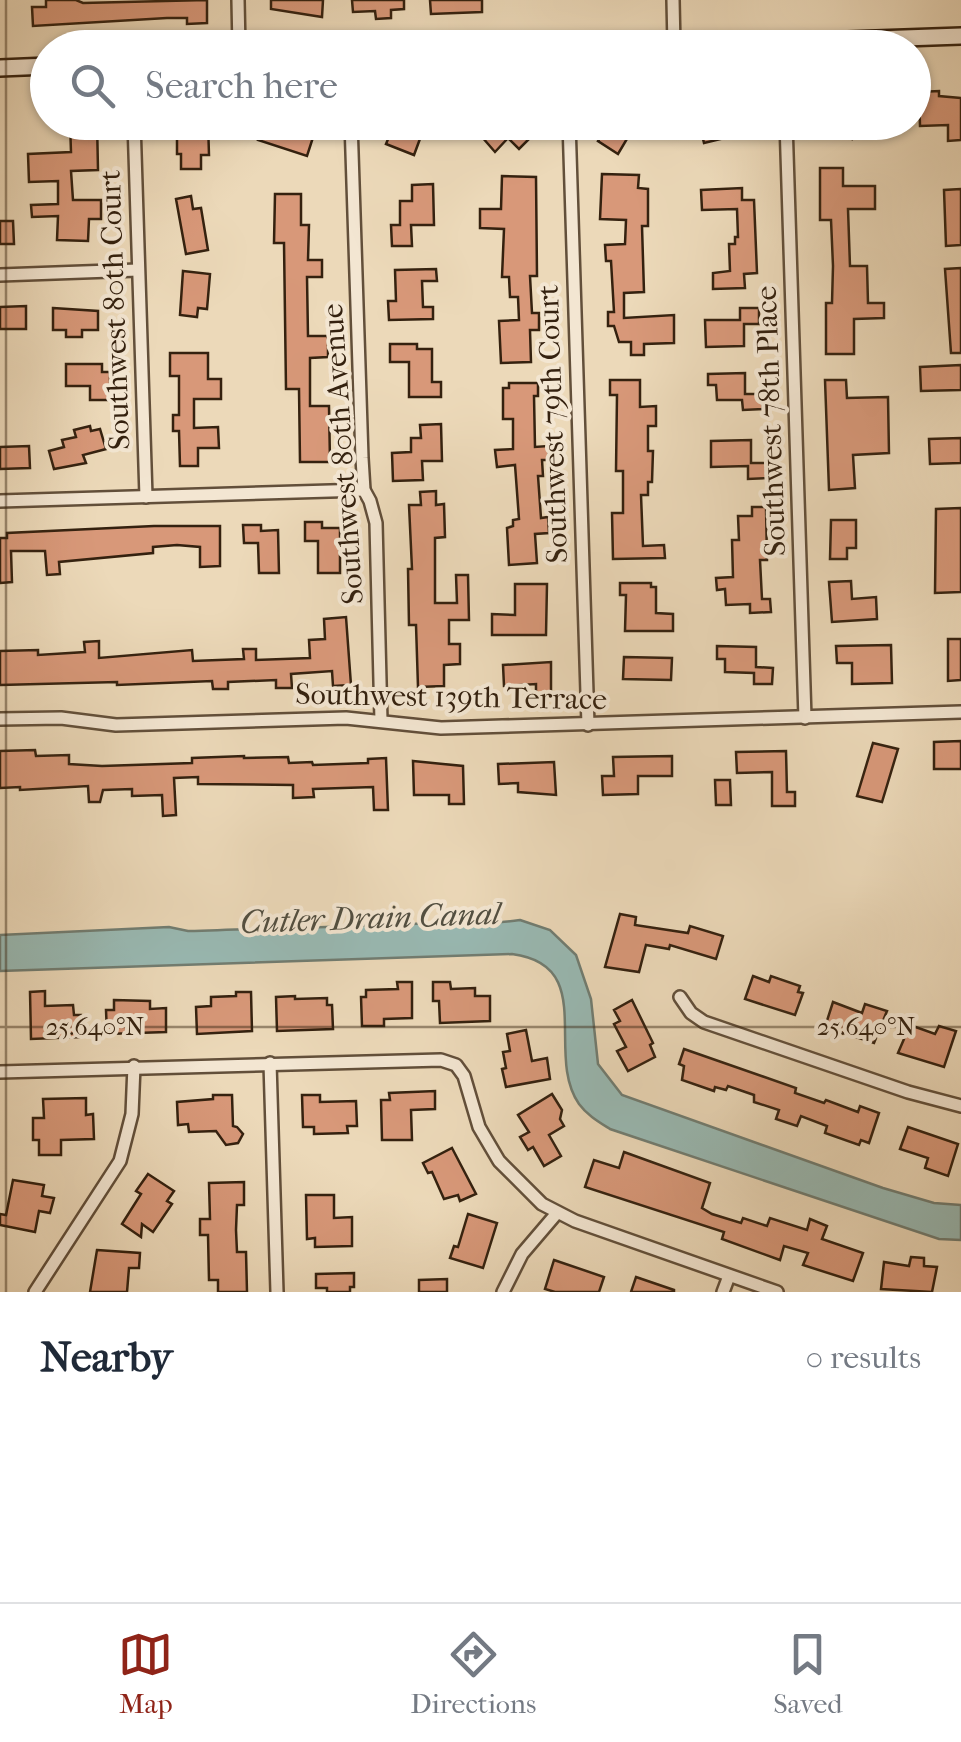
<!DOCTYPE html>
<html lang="en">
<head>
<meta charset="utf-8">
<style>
  body { margin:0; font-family:"IM FELL French Canon",serif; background:#f6f6f7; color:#1f2937 }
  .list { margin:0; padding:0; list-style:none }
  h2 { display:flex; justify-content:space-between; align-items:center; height:130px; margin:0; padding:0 40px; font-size:42px }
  h2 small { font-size:32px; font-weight:400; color:#747a83 }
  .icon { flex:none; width:55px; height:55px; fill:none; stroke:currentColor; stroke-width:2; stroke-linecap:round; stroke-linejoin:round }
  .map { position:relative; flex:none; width:961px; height:1292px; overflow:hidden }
  .search { position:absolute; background:#fff; box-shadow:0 2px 8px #0004; left:30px; right:30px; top:30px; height:110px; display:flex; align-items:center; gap:25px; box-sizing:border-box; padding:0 35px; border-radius:55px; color:#747a83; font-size:38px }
  .sheet { height:310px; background:#fff }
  nav { display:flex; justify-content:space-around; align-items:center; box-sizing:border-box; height:140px; border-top:2px solid #e0e1e3; background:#fff; font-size:28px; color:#747a83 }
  nav a { display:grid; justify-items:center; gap:5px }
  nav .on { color:#8f2418 }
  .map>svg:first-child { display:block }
  .water { fill:#99bab4; stroke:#717d72; stroke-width:2.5 }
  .building { fill:#d89879; stroke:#34210f; stroke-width:2.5 }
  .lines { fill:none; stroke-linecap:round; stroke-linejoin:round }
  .street-casing { stroke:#624f3a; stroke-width:16 }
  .secondary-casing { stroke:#34210f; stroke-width:20 }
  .street { stroke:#f3e6d2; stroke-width:11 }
  .secondary { stroke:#f3e6d2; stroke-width:15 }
  .ticks { fill:none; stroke:#34210f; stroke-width:2.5; stroke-opacity:0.45 }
  .labels { text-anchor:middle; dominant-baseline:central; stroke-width:8; stroke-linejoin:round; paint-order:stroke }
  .street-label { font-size:30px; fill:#34210f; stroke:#f3e6d2 }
  .water-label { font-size:32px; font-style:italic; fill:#524f41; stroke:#f3e6d2 }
  .ticks-label { font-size:25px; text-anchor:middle; fill:#34210f; stroke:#f3e6d2; stroke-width:8; stroke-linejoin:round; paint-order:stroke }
</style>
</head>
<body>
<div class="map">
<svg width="961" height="1292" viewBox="0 0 961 1292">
  <rect width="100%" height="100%" fill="#ecd9b9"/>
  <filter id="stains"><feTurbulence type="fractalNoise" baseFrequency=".002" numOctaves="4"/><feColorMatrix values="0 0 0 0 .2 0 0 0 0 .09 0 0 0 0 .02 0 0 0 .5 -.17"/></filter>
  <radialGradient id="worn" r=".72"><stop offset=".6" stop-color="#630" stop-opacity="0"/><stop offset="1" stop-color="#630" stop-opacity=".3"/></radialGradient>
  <path class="water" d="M520,920L550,930L576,955L591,999L598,1064L622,1095L883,1188L934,1203L961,1205V1240L939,1239L610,1129C599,1122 587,1115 579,1104C544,1054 598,965 512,954L0,971V935L169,927L188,931C270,928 353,927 435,923C464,922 491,925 520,920Z"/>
  <g class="building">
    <path d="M46,0H76L83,3L207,0V23L187,24V18H167L33,26L32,7H46Z"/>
    <path d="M271,0H323L322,17L271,9Z"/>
    <path d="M352,0H404V9L391,10V18L376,19L375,11L353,12Z"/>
    <path d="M430,0H482V12L431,14Z"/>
    <path d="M939,91V96L961,98V140L948,141V125L920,126L919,92Z"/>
    <path d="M70,122H97L98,170L71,171L73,200H101V219H89L88,241L57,240L58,216L32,217L31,205L58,204V181L29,182L28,154L71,152Z"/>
    <path d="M180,122H208L209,155H201V169H181V154H177V128H180Z"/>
    <path d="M264,122H318L307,156L258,140Z"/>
    <path d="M395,122H422L417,134L421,136L414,155L386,144Z"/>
    <path d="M469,122H526L536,132L519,149L508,138L495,152Z"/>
    <path d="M610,122H637L618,154L598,141Z"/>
    <path d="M699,122H738L741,134L704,143Z"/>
    <path d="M823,122H862L852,139Z"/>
    <path d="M820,168H843V186H875V209H848L850,266H867L868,303H884V318L854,319V354H826V303H832L833,266L831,220H820Z"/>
    <path d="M602,174L639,175L638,188L648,189V226H642L644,292L624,293V318L674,315V343L644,344V355H631V342H619L614,326H608V312H614L611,261H606L605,245L625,244L626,220L600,219Z"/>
    <path d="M502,176L536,177L537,276H530L532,313H539V330H530L531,362L501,363L499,321L519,320L518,297H510L509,277H502L504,229L480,228V209H501Z"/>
    <path d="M433,184L434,225H411L412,246H392L391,225H400V201H412V185Z"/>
    <path d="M742,188V200H754L757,273L744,274L745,288L713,289V273L730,271L729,244H735V237H738L737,209L702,210L701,190Z"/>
    <path d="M961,189V245L946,246L944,190Z"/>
    <path d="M275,194H301V225H309L308,260H322V277H307L308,336H328V357L310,358V406H329L330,462H300L299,389H286L284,243H274Z"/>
    <path d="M191,196L193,209L201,208L208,250L186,254L176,199Z"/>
    <path d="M0,221H13L14,244H0Z"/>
    <path d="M961,268V353H951L945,269Z"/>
    <path d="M436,269L437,281H422L423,307H433V319L389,320L388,301H396L395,270Z"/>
    <path d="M183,271L210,274L207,309L198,308L197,317L180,315Z"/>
    <path d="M26,306V329H0V307Z"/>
    <path d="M53,308L98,311V330H82V337H66V330H53Z"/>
    <path d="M740,308H759V324H744V346L706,347L705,320H740Z"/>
    <path d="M390,344H417V349H432V382H441V397H409V362H390Z"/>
    <path d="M170,353H208V379H221V399H194V428L218,427L219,448H198V466H180L179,431H173V415H179V376H170Z"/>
    <path d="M66,364H102V372H110V400H90V386H66Z"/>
    <path d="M961,365V390L921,391L920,367Z"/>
    <path d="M745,373V394H762L763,409L743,410L742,400H717L716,385H708V374Z"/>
    <path d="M610,380H640V407L656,406V426H648V451H653L652,482H648V495H641L643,546L664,545L665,558L613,559L612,513H623V471H616L617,395H610Z"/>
    <path d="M825,380H846L847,398L888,397L889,453L853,455L855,488L829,490Z"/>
    <path d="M509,383H538V396H534L535,447L548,446L549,460H542L543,476H538L541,518L548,517L549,533L535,534L537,563L509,565L507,528L513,526V520L519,519L515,465L497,467L495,450L513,449V419H503V388H509Z"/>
    <path d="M441,424L442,461H422L423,480L393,481L392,453L411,452V438H421L420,425Z"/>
    <path d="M90,426L91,431L100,429L106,449L83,455L86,463L54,469L49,451L64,447L62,440L76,437L74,430Z"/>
    <path d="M961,438V463L930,464L929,439Z"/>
    <path d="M751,440V463H768L769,478L748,479V466L711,467V441Z"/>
    <path d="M29,446L30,468L0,469V447Z"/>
    <path d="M436,491V505L444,504L445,537L435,538V603H457L456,575H468L469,620H449V644H460V664L444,665V686L418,687L416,625H409L408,569H412L409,505H421L420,492Z"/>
    <path d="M752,507H766L767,560H760L762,599H770L771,612L750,613V604L726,605L725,589L717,590L716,578L733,577L732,540H739L738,516H752Z"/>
    <path d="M961,508V592L935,593L936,509Z"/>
    <path d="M831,520H856V548H847V559H830Z"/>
    <path d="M305,522H322V528H340V573H318V541H305Z"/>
    <path d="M243,525H261V531L278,530L279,573H259L258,543H244Z"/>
    <path d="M154,526H220V566L200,567V547L177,545L153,547V553L59,562L60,574L47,575L45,551H11L12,582L0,583V538H7V533Z"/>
    <path d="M851,581L852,599L876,597L877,619L832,622L829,582Z"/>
    <path d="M620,583H651V587H656V613L673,614V631H625L626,595H620Z"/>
    <path d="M515,584H547L546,635H492V614L515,615Z"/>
    <path d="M346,617L351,685L333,686L332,671L291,674L292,688H276V680L228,682V689H213L212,681L117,685V682L0,685V651L38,650V655L85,652L84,642L99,641V658L192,650L193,661L244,659L243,649H256V660L310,658L309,640L325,639L324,619Z"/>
    <path d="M948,639H961V680L948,681Z"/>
    <path d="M891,645L892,683L852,684V663H837L836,646Z"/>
    <path d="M717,646L756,647V667L773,668L772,684H754V673L725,672V659H717Z"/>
    <path d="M624,657L672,658L671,680L623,679Z"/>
    <path d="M551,662V694H536V684L504,686L503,665Z"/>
    <path d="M961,741V769H934V742Z"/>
    <path d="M873,743L898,749L882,802L857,796Z"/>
    <path d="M35,750L36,756L69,755V764L102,766L192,763V758L244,756V758L288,757L289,763L312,762L313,765L368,763V759L386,758L388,810H374L373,787L313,789L314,797L293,798V785L198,784V777L174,778L176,815L163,816L162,795L132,796V789L103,790L100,802H89L88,786L20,790V787L0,788V751Z"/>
    <path d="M786,751L787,792H795V806H772V772L737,773L736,752Z"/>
    <path d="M672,756V776H638V794L603,795L602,776H614L613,757Z"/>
    <path d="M413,761L463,766L464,804H449V795H414Z"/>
    <path d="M554,762L556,795L518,792V783L499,784L498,764Z"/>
    <path d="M715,780H730L731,805H716Z"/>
    <path d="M620,914L636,917L635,925L688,933L690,926L723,936L716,959L670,945L669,949L646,945L639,972L605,967Z"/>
    <path d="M753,976L769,982L771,976L800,986L798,992L803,993L795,1015L745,999Z"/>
    <path d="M397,982H412V1018L384,1019V1026H362L361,997H366V990L398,989Z"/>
    <path d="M433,982H450L451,989L475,988V996H490V1021L440,1023L439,1001H433Z"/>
    <path d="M45,991V1006L73,1005L74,1015H81V1037L31,1039L30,992Z"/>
    <path d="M236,992H251L252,1031L197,1034L196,1007L211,1006V997L236,996Z"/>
    <path d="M295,996V999L327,998V1005H332L333,1029L277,1031L276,997Z"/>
    <path d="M114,1000L150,1001V1009L166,1008V1032L107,1034L106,1010H114Z"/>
    <path d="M632,1000L653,1043L650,1045L655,1057L628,1071L617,1051L626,1047L614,1024L620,1021L614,1010Z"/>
    <path d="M833,1002L862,1013L865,1004L887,1011L874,1043L825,1027Z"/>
    <path d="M910,1025L935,1034L939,1026L956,1031L944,1067L898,1053Z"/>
    <path d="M526,1030L532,1061L547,1058L550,1079L506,1087L502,1069L506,1068L503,1052L510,1051L507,1034Z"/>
    <path d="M684,1049L796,1088L795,1093L824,1103L826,1100L858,1112L860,1106L879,1113L869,1143L861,1140L859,1145L825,1133L827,1126L801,1116L797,1126L776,1119L779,1110L754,1102V1095L728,1086L726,1090L715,1087L714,1091L682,1080L684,1066L679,1064Z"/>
    <path d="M435,1091V1109L411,1110L412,1140H382L381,1100H390L389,1093Z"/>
    <path d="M552,1094L562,1110L560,1119L564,1126L549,1135L561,1156L544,1166L533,1147L528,1150L520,1137L529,1132L518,1115Z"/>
    <path d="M213,1095H232L233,1126L237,1127L243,1134L238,1143L226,1145L216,1131L189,1132L188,1124L178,1125L177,1102L213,1099Z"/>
    <path d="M302,1095H320V1102L356,1101L357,1126H347L348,1133L314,1134V1127H303Z"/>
    <path d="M86,1098V1115L93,1114L94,1139L61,1140V1155H39V1140H33V1118H44L43,1099Z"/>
    <path d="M908,1127L958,1144L948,1176L925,1168L928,1158L900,1149Z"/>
    <path d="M452,1148L476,1194L460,1201L458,1195L444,1199L432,1172L428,1173L423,1163Z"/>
    <path d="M624,1152L710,1183L702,1208L712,1214L741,1223L743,1218L767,1226L770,1218L807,1230L810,1219L827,1226L822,1239L863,1253L853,1281L803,1265L808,1253L784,1246L780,1260L722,1239L724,1232L585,1187L594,1160L619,1168Z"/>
    <path d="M148,1174L174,1191L167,1201L172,1204L153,1232L142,1224L141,1237L122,1224L141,1194L136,1191Z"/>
    <path d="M13,1180L44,1185L42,1196L54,1198L50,1213L39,1211L35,1232L0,1225V1214L6,1215Z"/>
    <path d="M244,1182V1205H237L236,1230L237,1252H246L247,1292H218V1280H209L208,1235H200V1219H210L209,1183Z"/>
    <path d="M306,1195H334V1218L352,1217V1246L315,1247V1238L307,1239Z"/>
    <path d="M468,1214L497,1223L483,1268L450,1258L454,1246L458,1247Z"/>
    <path d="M97,1250L140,1253L139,1268H129L127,1292H90Z"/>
    <path d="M911,1257L924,1258V1266L937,1267L932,1292L881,1289L884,1262L909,1266Z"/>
    <path d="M554,1260L604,1277L599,1292H555L545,1289Z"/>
    <path d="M354,1273V1287H350V1292H327V1288H316V1274Z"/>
    <path d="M636,1277L674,1290V1292H631Z"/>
    <path d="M447,1279V1292H419V1280Z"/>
  </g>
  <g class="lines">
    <defs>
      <g id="street">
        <path d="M238,0L239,48"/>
        <path d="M673,0L674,46"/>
        <path d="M134,122L146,497"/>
        <path d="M351,122L362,458L364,490L370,501L376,523L381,721"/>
        <path d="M569,122L588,725"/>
        <path d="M786,122L805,718"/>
        <path d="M0,275L138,270"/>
        <path d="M0,501L364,490"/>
        <path d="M0,719L61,718L116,725L346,718L441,728L961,712"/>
        <path d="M680,997L691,1013L704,1022L908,1092L961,1106"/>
        <path d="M270,1063L277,1292"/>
        <path d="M0,1072L441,1060L456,1065L464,1076L479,1127L499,1161L542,1204L575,1221L777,1292"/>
        <path d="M35,1292L120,1161L132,1114L134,1066"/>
        <path d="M503,1292L522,1254L557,1213"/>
        <path d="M723,1292L729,1276"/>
      </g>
      <g id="secondary">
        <path d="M615,48L961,36"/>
        <path d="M0,68L48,66"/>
      </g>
    </defs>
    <use href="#street" class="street-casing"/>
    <use href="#secondary" class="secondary-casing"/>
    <use href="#street" class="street"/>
    <use href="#secondary" class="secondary"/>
  </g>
  <path class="ticks" d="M6,0V1292M0,1027H961"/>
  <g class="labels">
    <g class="street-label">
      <text transform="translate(115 310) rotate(-92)">Southwest 80th Court</text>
      <text transform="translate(771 421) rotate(-92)">Southwest 78th Place</text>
      <text transform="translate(553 424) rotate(-92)">Southwest 79th Court</text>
      <text transform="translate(343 454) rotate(-94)">Southwest 80th Avenue</text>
      <text transform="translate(451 697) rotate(1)">Southwest 139th Terrace</text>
    </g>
    <g class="water-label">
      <text transform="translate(370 918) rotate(-2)">Cutler Drain Canal</text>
    </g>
  </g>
  <g class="ticks-label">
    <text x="95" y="1035">25.640°N</text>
    <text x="866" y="1035">25.640°N</text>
  </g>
  <rect width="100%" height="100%" filter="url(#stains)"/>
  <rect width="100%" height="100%" fill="url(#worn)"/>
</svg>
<div class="search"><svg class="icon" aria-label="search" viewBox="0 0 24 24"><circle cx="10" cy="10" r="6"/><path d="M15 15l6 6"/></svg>Search here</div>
</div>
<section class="sheet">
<h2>Nearby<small>0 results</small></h2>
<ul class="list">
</ul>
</section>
<nav>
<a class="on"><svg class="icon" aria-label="map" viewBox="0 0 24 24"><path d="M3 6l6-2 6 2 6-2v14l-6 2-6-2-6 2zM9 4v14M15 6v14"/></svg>Map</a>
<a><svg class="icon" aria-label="directions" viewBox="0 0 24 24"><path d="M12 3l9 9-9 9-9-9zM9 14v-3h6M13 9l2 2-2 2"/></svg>Directions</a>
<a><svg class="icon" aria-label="saved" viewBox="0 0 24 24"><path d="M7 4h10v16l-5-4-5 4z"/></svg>Saved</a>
</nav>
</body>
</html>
